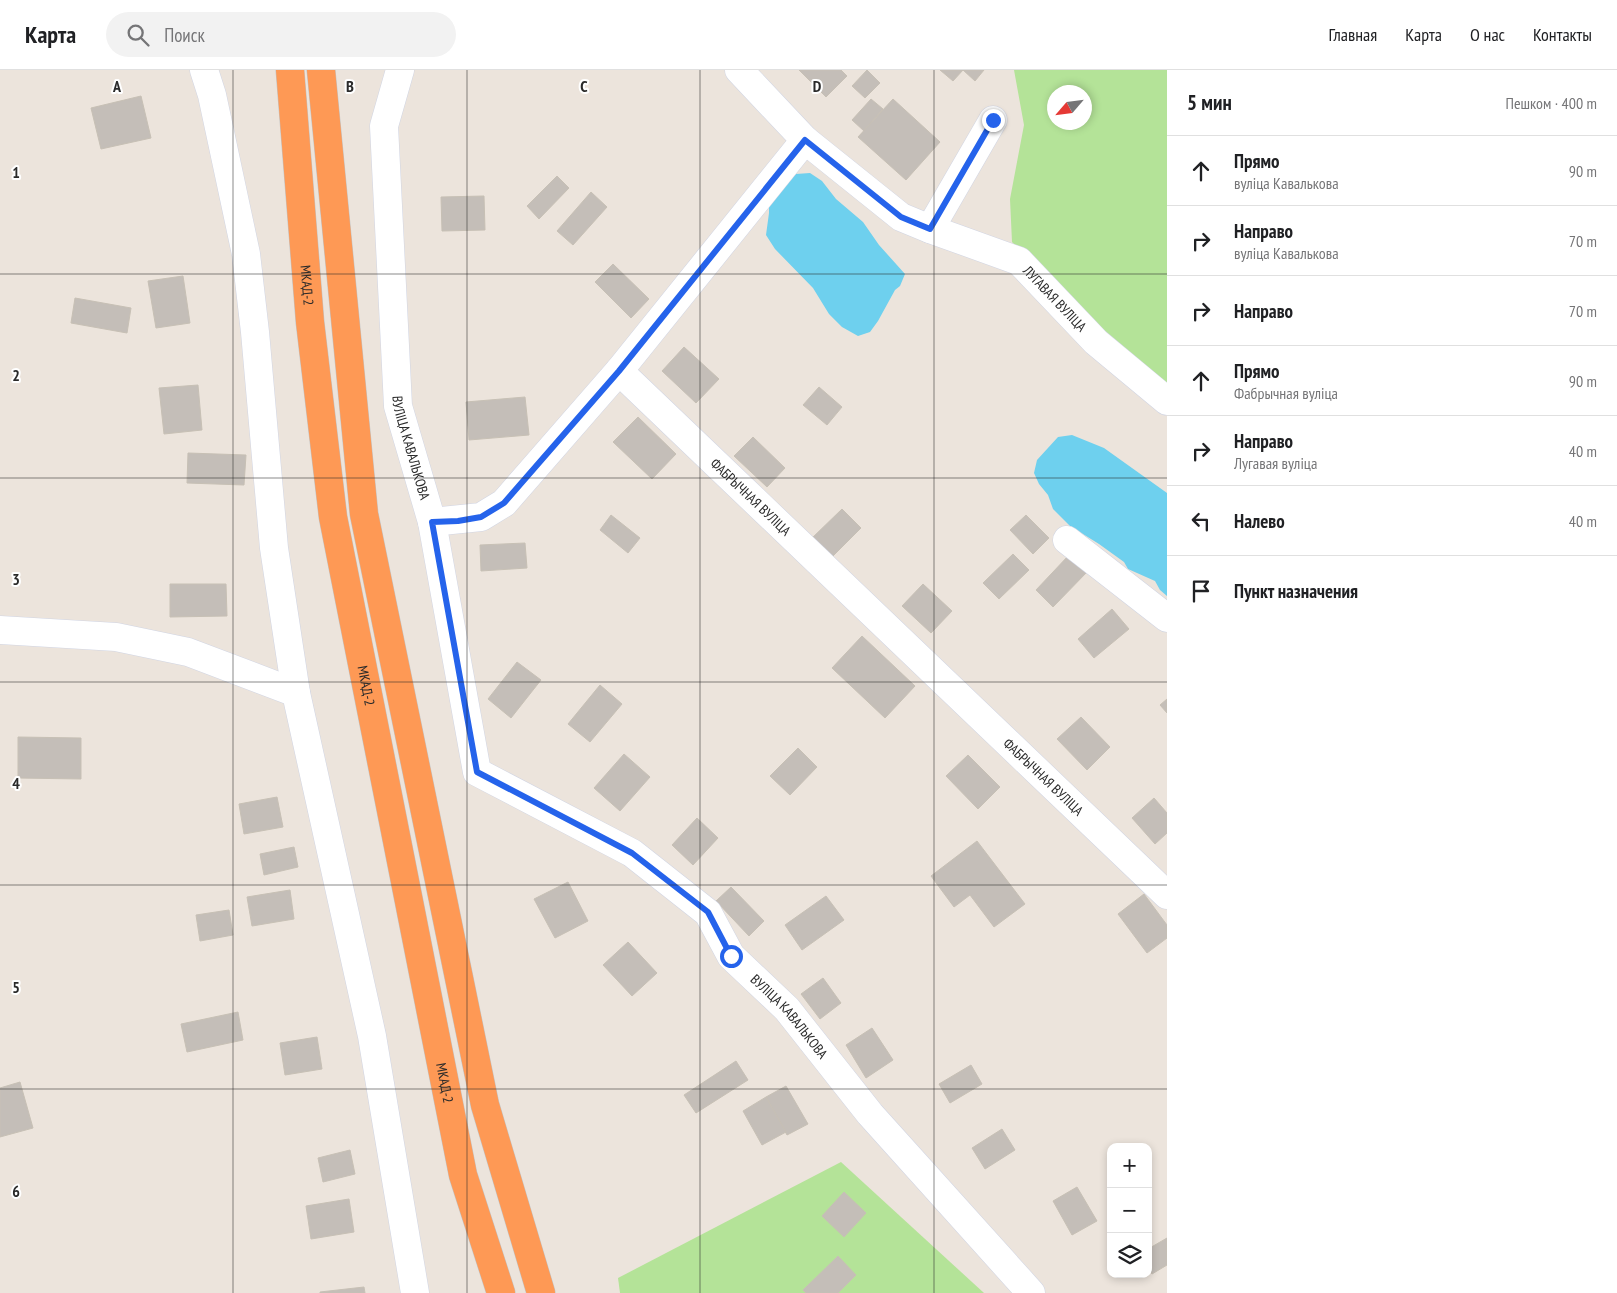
<!DOCTYPE html>
<html lang="ru">
<head>
<meta charset="utf-8">
<style>
  body { margin:0; font-family:"PT Sans Narrow",sans-serif; background:#f2f2f2; color:#202124 }
  .controls { position:absolute; right:15px; bottom:15px; display:grid; overflow:hidden; border-radius:10px; box-shadow:0 2px 8px #0003 }
  .controls button { width:45px; height:45px; display:grid; place-items:center; padding:0; border:0; border-bottom:1px solid #e0e0e0; background:#fff; color:#202124; font:25px sans-serif }
  .compass { position:absolute; left:1047px; top:15px; width:45px; height:45px; border-radius:50%; background:#fff; box-shadow:0 2px 8px #0003; rotate:242deg }
  .stop { position:absolute; width:15px; height:15px; margin:-11px; border:4px solid #2563eb; border-radius:50%; background:#fff }
  .stop.end { background:#2563eb; border-color:#fff; box-shadow:0 1px 5px #0008 }
  .list { margin:0; padding:0; list-style:none }
  h2 { display:flex; justify-content:space-between; align-items:center; height:65px; margin:0; padding:0 20px; font-size:21px }
  h2 small { font-size:16px; font-weight:400; color:#757577 }
  .list li { display:grid; grid-template-columns:32px 1fr auto; gap:15px; align-items:center; box-sizing:border-box; height:70px; padding:0 20px; border-top:1px solid #e0e0e0 }
  .list b { display:block; font-size:19px; white-space:nowrap }
  .list p { margin:0; font-size:16px; white-space:nowrap; color:#757577 }
  .list em { font-size:16px; font-style:normal; color:#757577 }
  .icon { flex:none; width:28px; height:28px; fill:none; stroke:currentColor; stroke-width:2; stroke-linecap:round; stroke-linejoin:round }
  .map { position:relative; flex:none; width:1167px; height:1223px; overflow:hidden }
  header { display:flex; align-items:center; gap:30px; box-sizing:border-box; height:70px; padding:0 25px; background:#fff; border-bottom:1px solid #e0e0e0 }
  header strong { font-size:24px }
  nav { display:flex; gap:28px; margin-inline-start:auto; font-size:18px }
  .search { width:350px; height:45px; background:#f2f2f2; display:flex; align-items:center; gap:12px; box-sizing:border-box; padding:0 18px; border-radius:28px; color:#757577; font-size:19px }
  main { display:flex }
  aside { flex:1; background:#fff }
  .map>svg:first-child { display:block }
  .green { fill:#b4e398; fill-rule:evenodd }
  .water { fill:#6ed0ee }
  .building { fill:#c4beb8; stroke:#c7c0b5 }
  .lines { fill:none; stroke-linecap:round; stroke-linejoin:round }
  .minor-casing { stroke:#d1d5e3; stroke-width:29 }
  .highway-casing { stroke:#c3c3c3; stroke-width:29 }
  .minor { stroke:#fff; stroke-width:28 }
  .highway { stroke:#fe9955; stroke-width:28 }
  .route { stroke:#2563eb; stroke-width:6 }
  .grid { fill:none; stroke:#2a2a2a; stroke-width:1; stroke-opacity:0.55 }
  .labels { text-anchor:middle; dominant-baseline:central; stroke-width:4; stroke-linejoin:round; paint-order:stroke }
  .street-label { font-size:14px; fill:#2a2a2a; stroke:#fff }
  .grid-label { font-size:16px; text-anchor:middle; font-weight:bold; fill:#2a2a2a; stroke:#fff; stroke-width:4; stroke-linejoin:round; paint-order:stroke }
</style>
</head>
<body>
<header>
<strong>Карта</strong>
<div class="search"><svg class="icon" aria-label="search" viewBox="0 0 24 24"><circle cx="10" cy="10" r="6"/><path d="M15 15l6 6"/></svg>Поиск</div>
<nav><a>Главная</a><a>Карта</a><a>О нас</a><a>Контакты</a></nav>
</header>
<main>
<div class="map">
<svg width="1167" height="1223" viewBox="0 0 1167 1223">
  <rect width="100%" height="100%" fill="#ece4dc"/>
  <g class="green">
    <path d="M1014,0H1167V319L1104,266L1012,172L1010,129L1024,55ZM1054,22H1084V52H1054Z"/>
    <path d="M841,1092L984,1223H620L618,1208Z"/>
  </g>
  <g class="water">
    <path d="M810,103L822,111L836,129L863,152L879,175L905,204L900,216L895,220L878,251L870,262L858,266L842,257L829,244L813,218L775,179L766,165L769,143V129L796,104Z"/>
    <path d="M1072,365L1104,378L1167,423V526L1160,520L1155,511L1128,499L1124,492L1099,474L1070,456L1053,439L1048,425L1039,414L1034,403L1037,390L1058,367Z"/>
  </g>
  <g class="building">
    <path d="M799,0H841L847,6L826,27Z"/>
    <path d="M867,0L880,13L865,28L852,16Z"/>
    <path d="M940,0H984L975,11L963,0L953,11Z"/>
    <path d="M141,26L151,68L101,79L91,38Z"/>
    <path d="M871,29L883,39L864,61L852,50Z"/>
    <path d="M893,29L940,72L906,110L858,67Z"/>
    <path d="M557,106L569,118L539,149L527,136Z"/>
    <path d="M591,122L607,137L573,175L557,161Z"/>
    <path d="M484,126L485,160L442,161L441,127Z"/>
    <path d="M613,194L649,229L631,248L595,212Z"/>
    <path d="M183,206L190,253L156,258L148,211Z"/>
    <path d="M75,228L131,238L127,263L71,253Z"/>
    <path d="M684,277L719,309L696,333L662,301Z"/>
    <path d="M198,315L202,360L164,364L159,318Z"/>
    <path d="M819,317L842,337L827,355L803,335Z"/>
    <path d="M525,327L529,365L469,370L466,332Z"/>
    <path d="M638,347L676,384L652,409L613,372Z"/>
    <path d="M753,367L785,398L767,417L734,386Z"/>
    <path d="M188,383L246,385L244,415L187,413Z"/>
    <path d="M842,439L861,458L830,489L810,470Z"/>
    <path d="M611,445L640,468L628,483L600,460Z"/>
    <path d="M1026,445L1049,468L1033,484L1010,460Z"/>
    <path d="M525,473L527,498L481,501L480,475Z"/>
    <path d="M1013,484L1029,500L999,529L983,513Z"/>
    <path d="M1069,485L1087,502L1053,537L1036,520Z"/>
    <path d="M170,514H226L227,546L170,547Z"/>
    <path d="M923,514L952,541L931,563L902,536Z"/>
    <path d="M1112,539L1129,559L1094,588L1078,569Z"/>
    <path d="M862,566L915,616L885,648L832,598Z"/>
    <path d="M517,592L541,610L511,648L488,629Z"/>
    <path d="M600,615L622,634L590,672L568,654Z"/>
    <path d="M1167,629V643L1160,635Z"/>
    <path d="M1081,647L1110,677L1087,700L1057,669Z"/>
    <path d="M18,667L81,668V709L18,708Z"/>
    <path d="M798,678L817,697L790,725L770,706Z"/>
    <path d="M624,684L650,707L620,741L594,718Z"/>
    <path d="M968,685L1000,717L978,739L946,706Z"/>
    <path d="M277,727L283,757L244,764L239,734Z"/>
    <path d="M1154,728L1167,743V763L1155,774L1132,748Z"/>
    <path d="M697,748L718,768L693,795L672,775Z"/>
    <path d="M977,771L1025,834L994,857L970,825L954,837L931,806Z"/>
    <path d="M294,777L298,797L264,805L260,784Z"/>
    <path d="M568,812L588,851L555,868L534,829Z"/>
    <path d="M731,817L764,851L749,866L716,831Z"/>
    <path d="M290,820L294,849L252,856L247,827Z"/>
    <path d="M1144,824L1167,855V868L1147,883L1118,844Z"/>
    <path d="M826,826L844,850L802,880L785,855Z"/>
    <path d="M229,840L233,865L200,871L196,845Z"/>
    <path d="M628,872L657,903L632,926L603,895Z"/>
    <path d="M823,908L841,933L820,949L801,924Z"/>
    <path d="M238,942L243,970L187,982L181,954Z"/>
    <path d="M872,958L893,990L866,1008L846,975Z"/>
    <path d="M317,967L322,999L285,1005L280,973Z"/>
    <path d="M736,991L748,1010L696,1043L684,1025Z"/>
    <path d="M971,995L982,1014L950,1033L939,1014Z"/>
    <path d="M20,1012L33,1058L0,1067V1018Z"/>
    <path d="M786,1016L808,1054L787,1065L766,1027Z"/>
    <path d="M766,1027L786,1062L762,1075L743,1041Z"/>
    <path d="M1002,1059L1015,1080L985,1099L972,1078Z"/>
    <path d="M350,1080L355,1104L323,1112L318,1088Z"/>
    <path d="M1077,1117L1097,1151L1072,1165L1053,1131Z"/>
    <path d="M844,1122L866,1143L844,1167L822,1146Z"/>
    <path d="M349,1129L354,1162L311,1169L306,1136Z"/>
    <path d="M1167,1168V1195L1152,1204L1148,1198V1179Z"/>
    <path d="M838,1186L856,1205L838,1223H806L803,1220Z"/>
    <path d="M364,1217L365,1223H320V1222Z"/>
  </g>
  <g class="lines">
    <defs>
      <g id="minor">
        <path d="M204,0L212,25L246,184L255,262L274,478L296,623"/>
        <path id="s1" d="M400,0L384,56L398,336L432,452L477,702L632,783L708,843L731,886L787,939L870,1044L1031,1223"/>
        <path id="s2" d="M739,0L805,70L619,301L1167,825"/>
        <path id="s3" d="M805,70L901,147L930,159L1019,191L1096,272L1167,331"/>
        <path d="M930,159L993,50"/>
        <path d="M432,452L481,447L504,433L619,301"/>
        <path d="M1067,470L1167,548"/>
        <path d="M0,560L116,567L188,582L296,623L372,966L415,1223"/>
      </g>
      <g id="highway">
        <path id="s4" d="M290,0L310,252L333,447L463,1105L501,1223"/>
        <path d="M321,0L364,444L485,1035L541,1223"/>
      </g>
    </defs>
    <use href="#minor" class="minor-casing"/>
    <use href="#highway" class="highway-casing"/>
    <use href="#minor" class="minor"/>
    <use href="#highway" class="highway"/>
  </g>
  <g class="lines">
    <path class="route" d="M731,886L708,842L632,783L477,702L432,452L458,451L481,447L504,433L619,301L805,70L901,147L930,159L993,50"/>
  </g>
  <path class="grid" d="M233,0V1223M467,0V1223M700,0V1223M934,0V1223M0,204H1167M0,408H1167M0,612H1167M0,815H1167M0,1019H1167"/>
  <g class="labels">
    <g class="street-label">
      <text stroke="none"><textPath href="#s4" startOffset="216">МКАД-2</textPath></text>
      <text stroke="none"><textPath href="#s3" startOffset="301">ЛУГАВАЯ ВУЛІЦА</textPath></text>
      <text stroke="none"><textPath href="#s1" startOffset="382">ВУЛІЦА КАВАЛЬКОВА</textPath></text>
      <text stroke="none"><textPath href="#s2" startOffset="575">ФАБРЫЧНАЯ ВУЛІЦА</textPath></text>
      <text stroke="none"><textPath href="#s4" startOffset="621">МКАД-2</textPath></text>
      <text stroke="none"><textPath href="#s2" startOffset="980">ФАБРЫЧНАЯ ВУЛІЦА</textPath></text>
      <text stroke="none"><textPath href="#s1" startOffset="1118">ВУЛІЦА КАВАЛЬКОВА</textPath></text>
      <text stroke="none"><textPath href="#s4" startOffset="1026">МКАД-2</textPath></text>
    </g>
  </g>
  <g class="grid-label">
    <text x="117" y="22">A</text>
    <text x="350" y="22">B</text>
    <text x="584" y="22">C</text>
    <text x="817" y="22">D</text>
    <text x="16" y="108">1</text>
    <text x="16" y="311">2</text>
    <text x="16" y="515">3</text>
    <text x="16" y="719">4</text>
    <text x="16" y="923">5</text>
    <text x="16" y="1127">6</text>
  </g>
</svg>
<div class="controls">
<button>+</button>
<button>−</button>
<button><svg class="icon" aria-label="layers" viewBox="0 0 24 24"><path d="M12 4l9 5-9 5-9-5zM3 14l9 5 9-5"/></svg></button>
</div>
<svg class="compass" viewBox="-18 -18 36 36"><path d="M0-13l5 13h-10z" fill="#e53935"/><path d="M0 13l5-13h-10z" fill="#757577"/></svg>
<div class="stop" style="left:731px;top:886px"></div>
<div class="stop end" style="left:993px;top:50px"></div>
</div>
<aside>
<h2>5 мин<small>Пешком · 400 m</small></h2>
<ul class="list">
<li><svg class="icon" aria-label="ahead" viewBox="0 0 24 24"><path d="M12 20V5M6 11l6-6 6 6"/></svg><div><b>Прямо</b><p>вуліца Кавалькова</p></div><em>90 m</em></li>
<li><svg class="icon" aria-label="right" viewBox="0 0 24 24"><path d="M7 20v-9h11M14 6l5 5-5 5"/></svg><div><b>Направо</b><p>вуліца Кавалькова</p></div><em>70 m</em></li>
<li><svg class="icon" aria-label="right" viewBox="0 0 24 24"><path d="M7 20v-9h11M14 6l5 5-5 5"/></svg><div><b>Направо</b></div><em>70 m</em></li>
<li><svg class="icon" aria-label="ahead" viewBox="0 0 24 24"><path d="M12 20V5M6 11l6-6 6 6"/></svg><div><b>Прямо</b><p>Фабрычная вуліца</p></div><em>90 m</em></li>
<li><svg class="icon" aria-label="right" viewBox="0 0 24 24"><path d="M7 20v-9h11M14 6l5 5-5 5"/></svg><div><b>Направо</b><p>Лугавая вуліца</p></div><em>40 m</em></li>
<li><svg class="icon" aria-label="left" viewBox="0 0 24 24"><path d="M17 20v-9H6M10 6l-5 5 5 5"/></svg><div><b>Налево</b></div><em>40 m</em></li>
<li><svg class="icon" aria-label="arrive" viewBox="0 0 24 24"><path d="M6 21V4h12l-3 4 3 4H6"/></svg><div><b>Пункт назначения</b></div></li>
</ul>
</aside>
</main>
</body>
</html>
